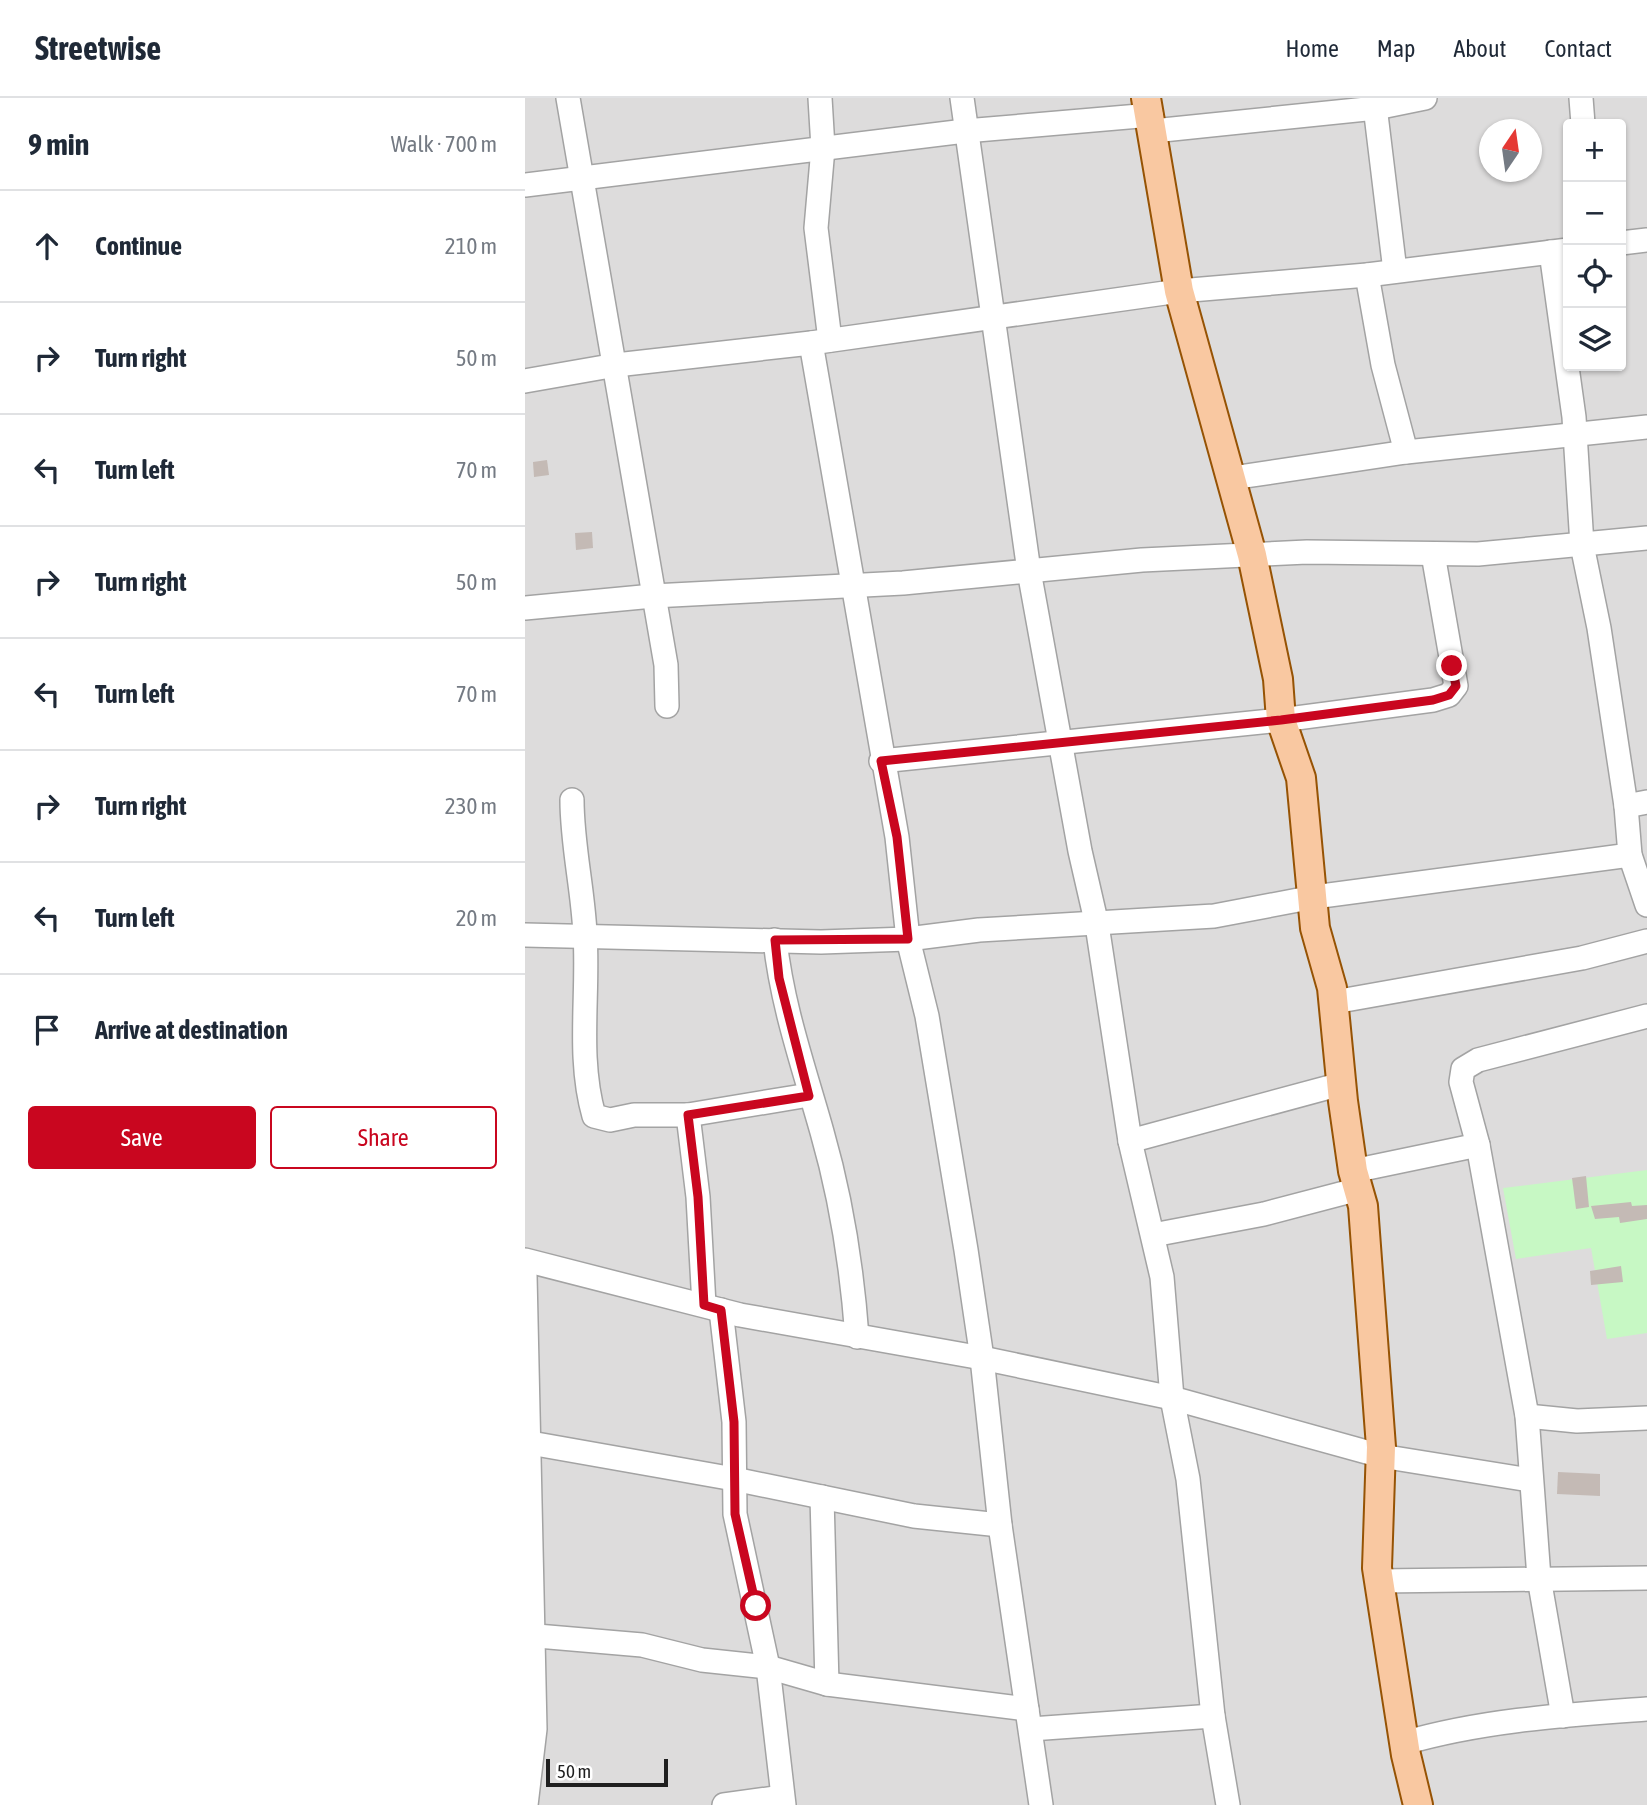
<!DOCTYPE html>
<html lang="en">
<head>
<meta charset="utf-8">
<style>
  body { margin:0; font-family:"Asap Condensed",sans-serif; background:#f6f6f7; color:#1f2937 }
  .controls { position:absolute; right:21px; top:21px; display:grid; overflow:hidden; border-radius:7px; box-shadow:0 2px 5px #0004 }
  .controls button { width:63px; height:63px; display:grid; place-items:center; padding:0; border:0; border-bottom:2px solid #e0e1e3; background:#fff; color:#1f2937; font:35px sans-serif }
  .compass { position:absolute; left:954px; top:21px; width:63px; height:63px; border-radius:50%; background:#fff; box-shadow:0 2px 5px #0004; rotate:13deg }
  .scale { position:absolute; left:21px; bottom:18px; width:122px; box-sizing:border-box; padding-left:7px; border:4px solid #1f1f1f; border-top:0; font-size:19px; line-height:24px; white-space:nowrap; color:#1f1f1f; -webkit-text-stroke:5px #fff; paint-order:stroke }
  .stop { position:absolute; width:21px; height:21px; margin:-16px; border:5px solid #c9061f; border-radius:50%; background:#fff }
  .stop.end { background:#c9061f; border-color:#fff; box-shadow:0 2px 7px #0008 }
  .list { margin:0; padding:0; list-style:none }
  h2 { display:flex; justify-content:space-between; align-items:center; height:91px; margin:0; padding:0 28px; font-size:30px }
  h2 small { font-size:23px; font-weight:400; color:#747a83 }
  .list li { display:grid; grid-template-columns:46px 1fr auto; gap:21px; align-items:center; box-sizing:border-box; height:112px; padding:0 28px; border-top:2px solid #e0e1e3 }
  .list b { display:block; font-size:26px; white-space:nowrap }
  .list em { font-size:23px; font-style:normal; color:#747a83 }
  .actions { display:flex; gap:14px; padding:21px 28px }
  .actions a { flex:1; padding:16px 0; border:2px solid #c9061f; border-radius:7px; text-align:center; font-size:24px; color:#c9061f }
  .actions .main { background:#c9061f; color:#fff }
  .icon { flex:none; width:38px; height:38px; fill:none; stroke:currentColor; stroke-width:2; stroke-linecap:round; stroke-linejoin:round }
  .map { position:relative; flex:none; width:1122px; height:1707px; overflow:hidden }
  header { display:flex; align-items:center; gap:42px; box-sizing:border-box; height:98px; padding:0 35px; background:#fff; border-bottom:2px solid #e0e1e3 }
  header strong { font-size:33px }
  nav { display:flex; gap:38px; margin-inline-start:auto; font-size:24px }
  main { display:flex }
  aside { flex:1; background:#fff }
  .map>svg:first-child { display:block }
  .residential { fill:#dddcdc; fill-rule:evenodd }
  .park { fill:#c7f8c4 }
  .building { fill:#c4bab5 }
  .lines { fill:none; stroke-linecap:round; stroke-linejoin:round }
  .minor-casing { stroke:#a3a3a3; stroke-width:26 }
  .major-casing { stroke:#965304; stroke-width:32 }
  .minor { stroke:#fff; stroke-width:23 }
  .major { stroke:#f9c8a1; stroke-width:28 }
  .route { stroke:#c9061f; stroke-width:9 }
</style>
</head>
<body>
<header>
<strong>Streetwise</strong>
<nav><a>Home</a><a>Map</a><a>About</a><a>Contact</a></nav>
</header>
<main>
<aside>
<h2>9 min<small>Walk · 700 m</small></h2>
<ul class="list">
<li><svg class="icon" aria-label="ahead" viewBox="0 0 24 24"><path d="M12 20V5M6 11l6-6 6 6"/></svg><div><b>Continue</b></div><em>210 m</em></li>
<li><svg class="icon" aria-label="right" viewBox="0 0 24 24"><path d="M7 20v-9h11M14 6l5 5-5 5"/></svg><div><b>Turn right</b></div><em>50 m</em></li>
<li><svg class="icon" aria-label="left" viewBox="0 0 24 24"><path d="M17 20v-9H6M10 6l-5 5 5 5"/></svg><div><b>Turn left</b></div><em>70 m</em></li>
<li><svg class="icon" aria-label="right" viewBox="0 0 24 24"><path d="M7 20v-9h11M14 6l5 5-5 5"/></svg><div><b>Turn right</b></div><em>50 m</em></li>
<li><svg class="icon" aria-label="left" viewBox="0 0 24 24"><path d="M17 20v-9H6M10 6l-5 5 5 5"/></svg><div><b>Turn left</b></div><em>70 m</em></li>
<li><svg class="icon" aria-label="right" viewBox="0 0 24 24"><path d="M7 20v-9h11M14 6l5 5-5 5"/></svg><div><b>Turn right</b></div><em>230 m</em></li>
<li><svg class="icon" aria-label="left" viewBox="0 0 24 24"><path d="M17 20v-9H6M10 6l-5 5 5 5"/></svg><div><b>Turn left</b></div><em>20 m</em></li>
<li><svg class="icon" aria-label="arrive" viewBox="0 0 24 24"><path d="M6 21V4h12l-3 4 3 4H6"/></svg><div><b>Arrive at destination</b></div></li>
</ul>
<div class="actions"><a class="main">Save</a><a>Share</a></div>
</aside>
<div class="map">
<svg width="1122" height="1707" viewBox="0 0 1122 1707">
  <rect width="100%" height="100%" fill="#f0ebe6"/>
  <path class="residential" d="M0,0H1122V1707H0ZM1043,26H1096V268H1043ZM964,32H1006V74H964Z"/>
  <path class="park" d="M1122,1072V1235L1082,1241L1066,1150L991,1161L978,1090Z"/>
  <g class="building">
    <path d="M22,362L24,377L9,379L8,364Z"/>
    <path d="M67,434L68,450L51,452L50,435Z"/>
    <path d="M1061,1078L1064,1109L1051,1111L1047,1080Z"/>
    <path d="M1106,1104L1107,1108L1122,1107V1121L1095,1125L1094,1119L1070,1121L1066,1108Z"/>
    <path d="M1096,1168L1098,1184L1066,1187L1065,1173Z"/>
    <path d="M1033,1374L1075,1376V1398L1032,1396Z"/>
  </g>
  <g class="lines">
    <defs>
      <g id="minor">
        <path d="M43,0L141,567L142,608"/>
        <path d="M295,0L298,50L291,130L305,242"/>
        <path d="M437,0L504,473L555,753L572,827L605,1043L637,1179L647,1300L663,1381L688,1618L703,1707"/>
        <path d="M849,0L870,173"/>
        <path d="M1056,0L1058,26"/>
        <path d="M628,33L851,10L900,0"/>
        <path d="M0,87L440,33L626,17"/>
        <path d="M1096,145L1122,142"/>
        <path d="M1026,154L1049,319L1057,447L1074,530L1101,708L1105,757L1122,807"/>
        <path d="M842,177L858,267L881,354"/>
        <path d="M286,245L372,739L383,841L402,918L441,1152L457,1260L475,1427L516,1707"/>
        <path d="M0,283L91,267L286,245L654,193L842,177L1043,152"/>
        <path d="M707,380L881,354L1122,329"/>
        <path d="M0,510L128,498L378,485L617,462L782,454L953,456L1122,440"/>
        <path d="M356,663L756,622L908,602L924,597L931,588L908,456"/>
        <path d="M47,702C47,747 58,791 60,836C64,896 52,959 69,1018L85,1022L109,1017H163L284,997"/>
        <path d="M1101,708L1122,704"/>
        <path d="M0,837L296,844L383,841L454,832L689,818L789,799L1105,757"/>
        <path d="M250,842C257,908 279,970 297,1034C316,1100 327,1170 332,1239"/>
        <path d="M809,904L1057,860L1122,843"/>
        <path d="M163,1017L173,1099L179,1207"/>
        <path d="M605,1043L816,986"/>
        <path d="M828,1073L953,1047"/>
        <path d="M628,1137L739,1116L834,1091"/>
        <path d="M0,1162L215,1217L457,1260L647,1300L856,1358L1005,1382"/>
        <path d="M0,1177L10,1631L1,1707"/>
        <path d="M196,1212L209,1324L210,1416L243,1569L259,1707"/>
        <path d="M1002,1318L1052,1323L1122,1320"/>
        <path d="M0,1344L209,1381L389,1418L475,1427"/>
        <path d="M297,1399L302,1586"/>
        <path d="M854,1483L1122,1480"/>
        <path d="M0,1537L117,1547L177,1562L243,1569L302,1586L502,1611"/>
        <path d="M1038,1618L1014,1480L1002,1318L953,1047L936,984L938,971L953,962L1122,918"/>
        <path d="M506,1631L688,1618"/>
        <path d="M879,1645C958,1622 1041,1617 1122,1611"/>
        <path d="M199,1707L257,1699"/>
      </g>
      <path id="major" d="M621,0L654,193L727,457L753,581L756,622L776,680L790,830L807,890L818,1003L828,1073L838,1108L856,1349L852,1470L881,1657L893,1707"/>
    </defs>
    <use href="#minor" class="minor-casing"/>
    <use href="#major" class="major-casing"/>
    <use href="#minor" class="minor"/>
    <use href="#major" class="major"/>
  </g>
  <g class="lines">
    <path class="route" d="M231,1508L210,1416L209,1324L196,1212L179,1207L173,1099L163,1017L284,998L254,880L250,842L383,841L372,739L356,663L756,622L908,602L924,597L931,588L927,568"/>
  </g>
</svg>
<div class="controls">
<button>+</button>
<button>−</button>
<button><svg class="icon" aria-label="locate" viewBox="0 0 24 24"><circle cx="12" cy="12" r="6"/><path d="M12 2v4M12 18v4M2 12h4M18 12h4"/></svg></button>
<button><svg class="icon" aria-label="layers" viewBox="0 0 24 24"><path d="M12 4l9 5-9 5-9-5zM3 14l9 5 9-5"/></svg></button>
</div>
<svg class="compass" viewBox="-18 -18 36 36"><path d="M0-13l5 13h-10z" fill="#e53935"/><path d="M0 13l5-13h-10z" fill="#747a83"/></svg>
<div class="scale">50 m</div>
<div class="stop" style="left:231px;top:1508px"></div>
<div class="stop end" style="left:927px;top:568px"></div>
</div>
</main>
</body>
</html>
